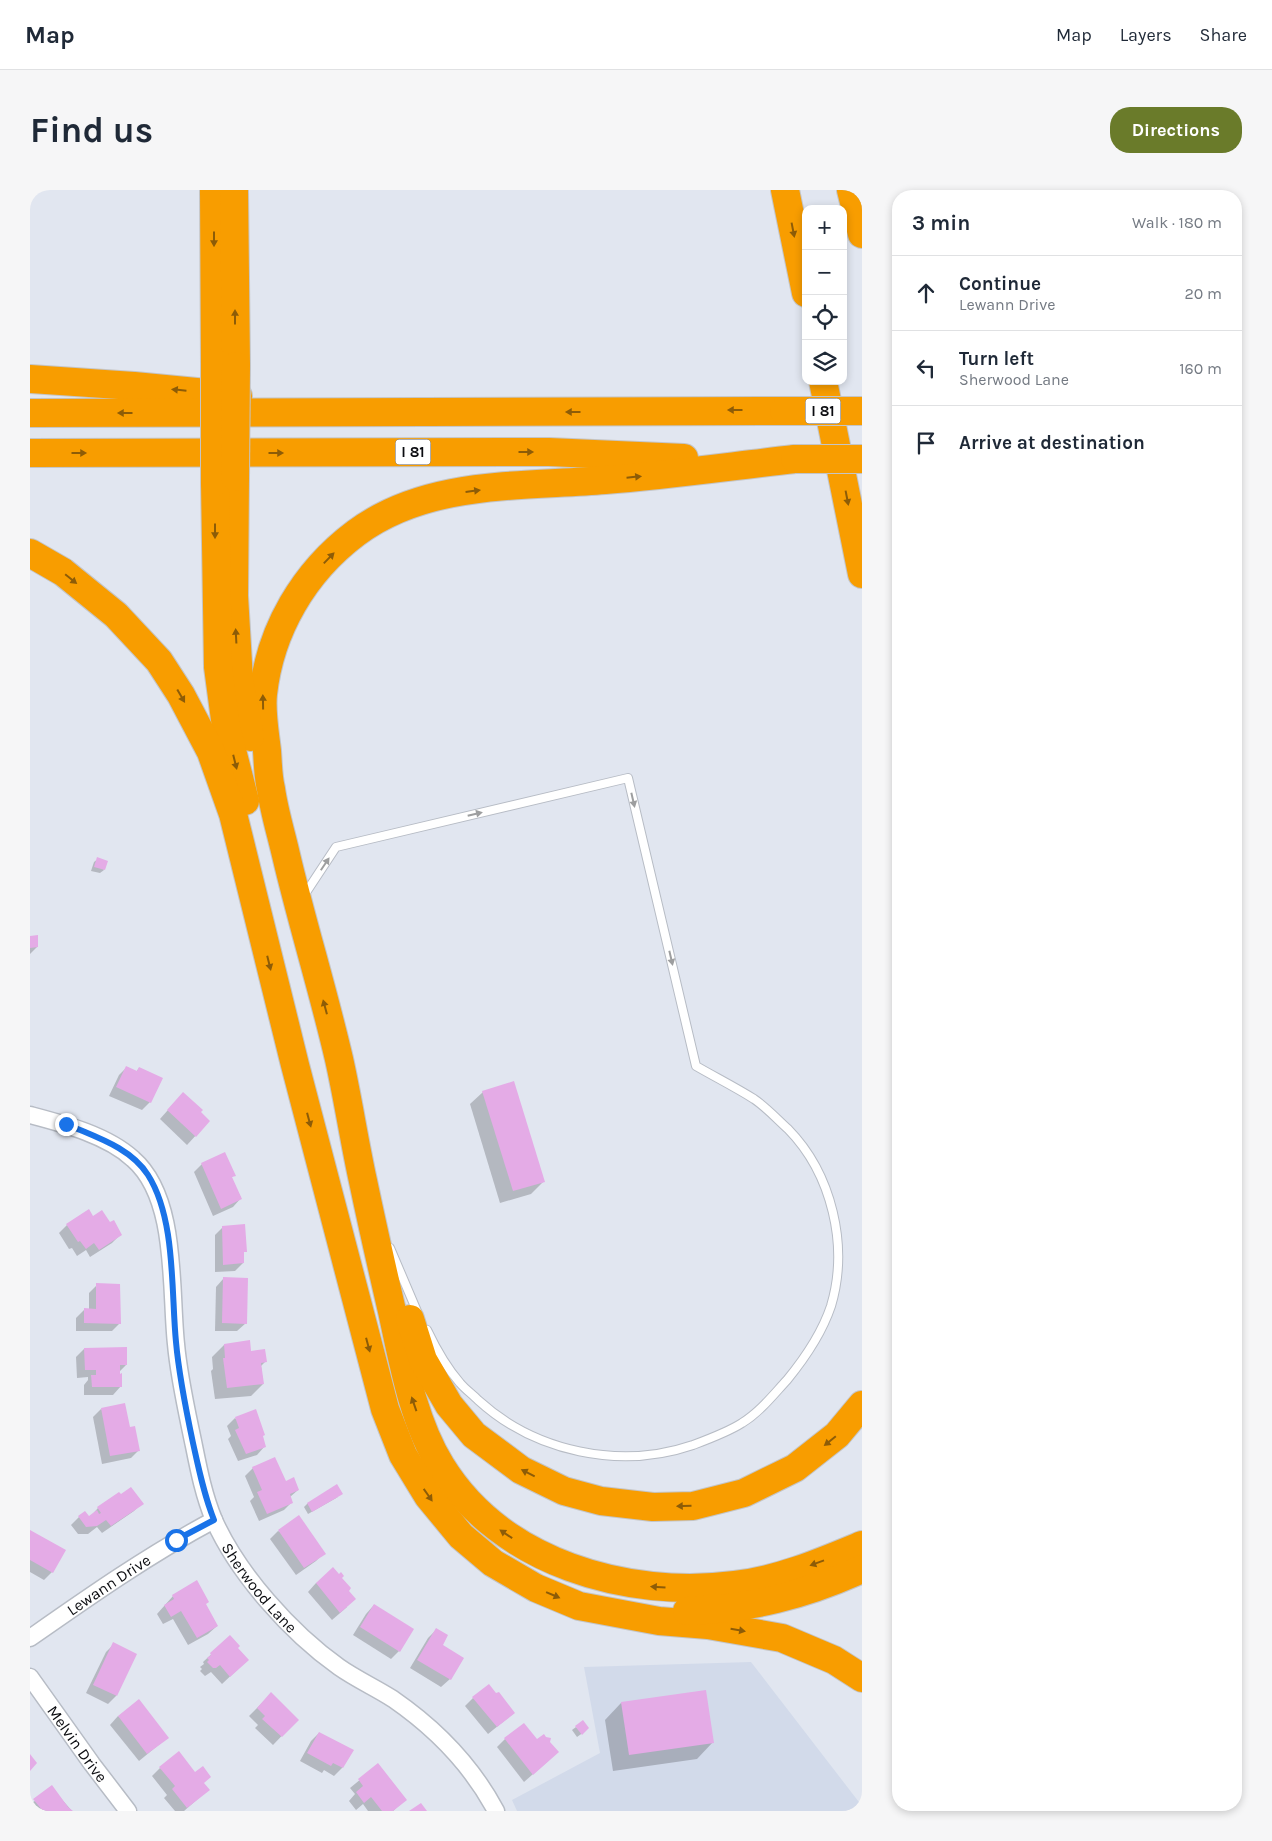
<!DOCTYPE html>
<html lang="en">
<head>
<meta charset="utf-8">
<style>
  body { margin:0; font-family:Karla,sans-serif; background:#f6f6f7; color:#1f2937 }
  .controls { position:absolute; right:15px; top:15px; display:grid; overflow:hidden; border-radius:10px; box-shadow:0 2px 8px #0003 }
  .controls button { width:45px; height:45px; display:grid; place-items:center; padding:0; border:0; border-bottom:1px solid #e0e1e3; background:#fff; color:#1f2937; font:25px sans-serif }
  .stop { position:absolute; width:15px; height:15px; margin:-11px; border:4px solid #1a73e8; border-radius:50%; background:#fff }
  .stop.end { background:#1a73e8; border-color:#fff; box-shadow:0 1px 5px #0008 }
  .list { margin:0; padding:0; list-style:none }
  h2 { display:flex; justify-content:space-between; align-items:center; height:65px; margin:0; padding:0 20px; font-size:21px }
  h2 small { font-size:16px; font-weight:400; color:#747a83 }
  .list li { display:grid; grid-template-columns:32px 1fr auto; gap:15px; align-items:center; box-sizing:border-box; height:75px; padding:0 20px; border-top:1px solid #e0e1e3 }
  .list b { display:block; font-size:19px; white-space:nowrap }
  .list p { margin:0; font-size:16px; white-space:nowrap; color:#747a83 }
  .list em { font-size:16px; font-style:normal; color:#747a83 }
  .icon { flex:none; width:28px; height:28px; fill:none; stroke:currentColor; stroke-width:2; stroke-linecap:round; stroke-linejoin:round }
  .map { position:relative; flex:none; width:832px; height:1621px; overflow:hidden; border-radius:20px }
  header { display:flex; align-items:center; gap:30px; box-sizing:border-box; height:70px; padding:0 25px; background:#fff; border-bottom:1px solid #e0e1e3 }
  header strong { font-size:24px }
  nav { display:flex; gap:28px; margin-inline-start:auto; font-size:18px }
  .intro { display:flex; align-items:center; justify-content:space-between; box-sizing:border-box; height:120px; padding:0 30px }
  h1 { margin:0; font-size:35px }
  .button { padding:12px 22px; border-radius:20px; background:#6a7b2a; color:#fff; font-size:18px; font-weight:700 }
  main { display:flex; gap:30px; padding:0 30px }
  aside { flex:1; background:#fff; border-radius:20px; box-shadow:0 2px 8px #0003 }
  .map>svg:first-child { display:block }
  .built { fill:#d2daea }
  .shadow { fill:#0003 }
  .building { fill:#e4abe6 }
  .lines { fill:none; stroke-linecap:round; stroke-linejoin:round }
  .service-casing { stroke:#b7bcc5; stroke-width:10 }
  .minor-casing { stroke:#b7bcc5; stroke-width:19 }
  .motorway-casing { stroke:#c4c5c6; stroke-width:30 }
  .service { stroke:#fff; stroke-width:8 }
  .minor { stroke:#fff; stroke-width:16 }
  .motorway { stroke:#f89d00; stroke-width:28 }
  .motorway-bridge-casing { stroke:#c4c5c6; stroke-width:30; stroke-linecap:butt }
  .motorway-bridge { stroke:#f89d00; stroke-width:28 }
  .oneway { fill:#8d5c07 }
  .oneway2 { fill:#9d9e9f }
  .route { stroke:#1a73e8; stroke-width:6 }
  .labels { text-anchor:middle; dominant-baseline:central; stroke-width:4; stroke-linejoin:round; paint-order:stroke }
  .shield { fill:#fff; stroke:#545558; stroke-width:1 }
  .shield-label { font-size:15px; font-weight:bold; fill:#0b0c10 }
  .street-label { font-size:16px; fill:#0b0c10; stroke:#fff }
</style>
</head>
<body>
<header>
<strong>Map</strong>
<nav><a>Map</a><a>Layers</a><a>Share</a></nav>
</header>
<div class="intro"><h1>Find us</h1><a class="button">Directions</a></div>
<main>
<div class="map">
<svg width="832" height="1621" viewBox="0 0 832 1621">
  <rect width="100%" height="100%" fill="#e1e6f0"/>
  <path class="built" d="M721,1472L832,1616V1621H487L482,1610L570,1563L554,1477Z"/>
  <g class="shadow">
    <path d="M68,669L74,680L70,683L61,681L64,672Z"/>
    <path d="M0,747L7,757L0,764Z"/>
    <path d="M97,877L106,882L109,878L120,912L112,920L79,906L89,885Z"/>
    <path d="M453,902L514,991L501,1004L470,1013L440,914Z"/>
    <path d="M145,912L169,922L179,931L157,955L130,929Z"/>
    <path d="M172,974L204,985L201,988L211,1008L203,1017L183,1026L164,982Z"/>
    <path d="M63,1028L80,1034L90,1045L82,1053L60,1067L56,1060L47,1066L42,1058L39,1059L29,1043L37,1035Z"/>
    <path d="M193,1037L215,1061L212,1064L213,1073L205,1081L185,1082V1045Z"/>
    <path d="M194,1088L216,1133L207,1141H185L186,1097Z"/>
    <path d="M67,1095L90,1133L82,1141H46V1128L54,1120H59V1103Z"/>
    <path d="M194,1155L220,1162L235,1172L231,1176L233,1194L221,1206L185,1209L181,1181L183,1179L182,1167Z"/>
    <path d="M54,1159L96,1175L89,1182L91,1196L83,1205H54V1195L58,1190V1187L47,1188L46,1167Z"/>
    <path d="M71,1219L99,1239L109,1260L101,1268L72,1274L63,1227Z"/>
    <path d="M205,1228L235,1256L227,1265L208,1271L198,1249L201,1246L197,1236Z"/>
    <path d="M223,1278L268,1300L260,1307L262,1312L254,1320L229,1331L220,1311L224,1307L215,1286Z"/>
    <path d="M308,1307L278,1324L274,1317L278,1313Z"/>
    <path d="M112,1313L104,1321L72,1343L67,1337L58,1344H48L41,1335L49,1327L59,1328L68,1318Z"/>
    <path d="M0,1341L22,1382L14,1390L0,1382Z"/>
    <path d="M248,1341L294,1363L286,1371L266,1385L240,1349Z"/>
    <path d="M311,1388L317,1401V1417L302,1430L278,1402L286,1393Z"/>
    <path d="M143,1406L175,1415L187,1436L178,1444L158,1455L143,1429L133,1434L127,1424Z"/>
    <path d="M344,1415L369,1461L361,1469L323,1445L336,1424Z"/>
    <path d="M406,1440L411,1455L432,1468L420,1489L411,1497L380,1478L398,1448Z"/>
    <path d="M200,1447L206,1458L209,1478L192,1494L181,1482L175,1486L170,1481L172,1479L170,1477L174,1474L173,1472Z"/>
    <path d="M84,1454L86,1506L78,1514L56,1503L76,1462Z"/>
    <path d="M241,1504L267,1530L243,1555L225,1538L228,1535L219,1526Z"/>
    <path d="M443,1508L484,1523L458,1544L435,1516Z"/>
    <path d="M591,1513L683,1552L667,1569L583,1581L575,1530Z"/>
    <path d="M88,1526L137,1548L109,1571L80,1535Z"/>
    <path d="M546,1537L554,1542L547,1547L542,1540Z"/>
    <path d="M289,1543L322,1560L312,1578L304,1586L294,1580L292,1583L270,1571L281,1551Z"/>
    <path d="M475,1549L519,1552V1570L494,1592L467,1557Z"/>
    <path d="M348,1575L375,1610L363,1621H338L333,1614L326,1620L319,1611L325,1604L320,1598Z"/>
    <path d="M130,1578L173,1593L178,1600L154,1621H145L134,1608L137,1605L122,1586Z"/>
    <path d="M21,1597L42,1621H0V1615Z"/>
  </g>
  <g class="building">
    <path d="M67,667L78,671L75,680L64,677Z"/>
    <path d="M8,745V757L0,758V746Z"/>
    <path d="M96,876L107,881L109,877L133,888L121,913L86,897Z"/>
    <path d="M484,891L515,992L483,1001L452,901Z"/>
    <path d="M153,902L173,920L171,922L180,931L166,947L137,920Z"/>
    <path d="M195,962L206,986L202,987L212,1009L191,1019L171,973Z"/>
    <path d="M59,1019L63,1026L72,1020L80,1032L84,1030L92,1045L69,1060L64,1053L56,1059L50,1051L48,1052L36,1034Z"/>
    <path d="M215,1034L217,1062H214V1073L193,1075L192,1036Z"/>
    <path d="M193,1087L218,1088L217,1134L192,1133Z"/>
    <path d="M66,1093L90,1094L91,1134L54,1133V1118L66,1119Z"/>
    <path d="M220,1150L221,1161L235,1159L237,1172L231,1173L234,1194L197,1198L193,1168H195L194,1154Z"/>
    <path d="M97,1157V1175H90V1184L92,1183V1197H62L61,1185H66V1180H55L54,1158Z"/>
    <path d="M95,1213L100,1237L105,1236L110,1261L80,1266L71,1218Z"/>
    <path d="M226,1219L235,1245L233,1246L236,1257L216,1264L205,1240L209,1238L205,1227Z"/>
    <path d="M245,1267L256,1291L264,1287L269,1300L260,1304L263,1313L237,1324L227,1302L232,1300L222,1277Z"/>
    <path d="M307,1294L313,1304L282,1322L277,1313Z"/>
    <path d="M101,1297L114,1314L81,1336L76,1330L67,1336L56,1337L48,1326L55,1321L59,1326L67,1320L69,1324L71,1323L67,1317L89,1302L91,1304Z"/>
    <path d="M269,1325L296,1364L274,1378L248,1340Z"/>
    <path d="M0,1340L36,1360L23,1383L0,1370Z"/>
    <path d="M303,1377L309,1384L311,1382L314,1386L312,1388L321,1398L319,1401L326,1409L310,1423L286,1393Z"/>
    <path d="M167,1390L179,1412L176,1414L188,1436L167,1448L151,1421L141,1427L134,1415L144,1409L142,1405Z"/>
    <path d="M344,1414L384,1439L370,1462L330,1437Z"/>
    <path d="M406,1438L418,1445L413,1455L434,1468L421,1490L387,1470Z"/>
    <path d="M200,1445L210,1456L208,1458L219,1470L200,1487L190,1475L186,1478H183L177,1472L179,1470L177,1468L181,1465L180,1463Z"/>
    <path d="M83,1452L107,1464L87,1506L63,1495Z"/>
    <path d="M459,1494L466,1503L469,1502L485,1523L467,1537L442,1507Z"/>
    <path d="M676,1500L684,1553L599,1565L591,1512Z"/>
    <path d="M241,1502L269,1530L252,1547L232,1529L235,1526L227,1518Z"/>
    <path d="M109,1509L139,1548L117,1564L88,1526Z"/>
    <path d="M553,1530L559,1538L552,1545L545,1536Z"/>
    <path d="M494,1533L507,1549L514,1544L516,1547L521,1548L520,1552L529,1562L503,1585L474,1548Z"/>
    <path d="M289,1542L324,1560L313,1578L303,1573L301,1576L277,1563Z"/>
    <path d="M149,1561L165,1582L173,1576L181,1587L174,1593L180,1600L157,1618L142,1599L145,1596L129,1577Z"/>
    <path d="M0,1564L7,1573L0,1581Z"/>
    <path d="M348,1573L377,1610L363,1621H352L341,1607L334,1613L326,1602L333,1596L328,1589Z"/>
    <path d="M22,1595L38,1617L43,1621H13L3,1609Z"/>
    <path d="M391,1613L397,1621H379Z"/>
  </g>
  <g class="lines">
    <defs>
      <g id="service">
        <path d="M273,707L306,657L598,588L666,876C685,887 705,897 724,909C736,917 747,929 758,939C802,984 819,1056 801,1116C792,1143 775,1168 757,1190C743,1205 730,1222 712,1233C698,1242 679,1249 663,1255C590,1280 505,1262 448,1210C442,1204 435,1199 430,1193C416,1177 406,1159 397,1140"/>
        <path d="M360,1058L389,1126"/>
      </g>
      <g id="minor">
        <path id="s1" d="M0,925C34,934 77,945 103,969C148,1008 140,1099 146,1154C149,1188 157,1222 164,1256C169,1281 174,1306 184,1330C208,1384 261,1443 309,1477C326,1489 346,1498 363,1509C405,1538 442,1576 466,1621"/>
        <path id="s2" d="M0,1448C60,1406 120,1364 184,1330"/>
        <path id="s3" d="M0,1487L62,1574L98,1621"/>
      </g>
      <g id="motorway">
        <path d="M184,0L185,173"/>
        <path d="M204,0L206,176"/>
        <path d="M755,0L776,103"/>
        <path d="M821,0L832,44"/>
        <path d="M0,189L104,196L208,206"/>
        <path d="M793,191L832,384"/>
        <path d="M0,223L754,221"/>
        <path d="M0,263L519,262L654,268"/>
        <path d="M765,269C702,276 638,285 575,290C491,297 397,290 326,343C274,382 240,440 233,504C231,522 235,543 237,561C238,574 238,587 241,599C244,621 251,643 256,665C272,733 293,800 309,869C318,909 324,950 333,991C342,1034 352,1078 362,1121C373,1172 383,1231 411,1276C471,1373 597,1409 705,1395C749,1390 791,1372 832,1355"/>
        <path d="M205,287L204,406L209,490L220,547"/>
        <path d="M185,292L188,477L196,537L215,611"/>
        <path d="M0,363L33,382L86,425L129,471L151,505L181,562L203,624L265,875L355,1219L373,1265L398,1306L431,1346L463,1373L506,1398L549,1416L629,1431L678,1435L752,1448L804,1470L832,1488"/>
        <path d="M380,1129L393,1170L419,1215L444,1245L491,1280L534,1301L571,1311L623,1317L663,1316L714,1303L765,1278L807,1245L832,1215"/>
        <path d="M657,1421C720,1419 775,1405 832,1379"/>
      </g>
    </defs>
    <use href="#service" class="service-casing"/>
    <use href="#minor" class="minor-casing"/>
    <use href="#motorway" class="motorway-casing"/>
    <use href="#service" class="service"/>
    <use href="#minor" class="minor"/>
    <use href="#motorway" class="motorway"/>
    <defs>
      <g id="motorway-bridge">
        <path d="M185,173V292"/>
        <path d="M754,221H832"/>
        <path d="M765,269H832"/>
        <path d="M205,287L206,176"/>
      </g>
    </defs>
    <use href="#motorway-bridge" class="motorway-bridge-casing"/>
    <use href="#motorway-bridge" class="motorway-bridge"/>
  </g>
  <defs><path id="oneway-solid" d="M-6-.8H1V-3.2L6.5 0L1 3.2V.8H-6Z" transform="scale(1.25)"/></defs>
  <g class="oneway">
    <use href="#oneway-solid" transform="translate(763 40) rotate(79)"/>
    <use href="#oneway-solid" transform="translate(184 49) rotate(90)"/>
    <use href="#oneway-solid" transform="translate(205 127) rotate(-90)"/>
    <use href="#oneway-solid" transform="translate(149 200) rotate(-174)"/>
    <use href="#oneway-solid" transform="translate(705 220) rotate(180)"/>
    <use href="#oneway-solid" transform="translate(543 222) rotate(180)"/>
    <use href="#oneway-solid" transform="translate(95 223) rotate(180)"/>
    <use href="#oneway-solid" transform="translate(496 262)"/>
    <use href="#oneway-solid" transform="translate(49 263)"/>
    <use href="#oneway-solid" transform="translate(246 263)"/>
    <use href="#oneway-solid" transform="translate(604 287) rotate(-6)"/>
    <use href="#oneway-solid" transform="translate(443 301) rotate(-7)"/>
    <use href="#oneway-solid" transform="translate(817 308) rotate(79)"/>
    <use href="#oneway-solid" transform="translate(185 341) rotate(90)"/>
    <use href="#oneway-solid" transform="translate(299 368) rotate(-46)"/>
    <use href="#oneway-solid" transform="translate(41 389) rotate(39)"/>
    <use href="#oneway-solid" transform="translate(206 446) rotate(-93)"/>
    <use href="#oneway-solid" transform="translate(151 506) rotate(60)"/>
    <use href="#oneway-solid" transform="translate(233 512) rotate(-91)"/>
    <use href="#oneway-solid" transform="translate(205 572) rotate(76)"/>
    <use href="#oneway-solid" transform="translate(239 773) rotate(76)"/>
    <use href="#oneway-solid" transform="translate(295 817) rotate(-105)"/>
    <use href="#oneway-solid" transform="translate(279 930) rotate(75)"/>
    <use href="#oneway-solid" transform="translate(338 1155) rotate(75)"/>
    <use href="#oneway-solid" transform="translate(384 1214) rotate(-109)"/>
    <use href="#oneway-solid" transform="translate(800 1251) rotate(141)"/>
    <use href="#oneway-solid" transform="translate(498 1283) rotate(-153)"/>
    <use href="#oneway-solid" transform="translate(398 1305) rotate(55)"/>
    <use href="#oneway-solid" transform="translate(654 1316) rotate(178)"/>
    <use href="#oneway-solid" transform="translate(476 1344) rotate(-146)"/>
    <use href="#oneway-solid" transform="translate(787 1373) rotate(160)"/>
    <use href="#oneway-solid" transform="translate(628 1397) rotate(-176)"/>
    <use href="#oneway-solid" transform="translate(523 1405) rotate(23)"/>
    <use href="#oneway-solid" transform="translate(708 1440) rotate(10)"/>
  </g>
  <g class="oneway2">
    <use href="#oneway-solid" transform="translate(603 610) rotate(77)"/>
    <use href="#oneway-solid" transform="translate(445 624) rotate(-13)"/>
    <use href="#oneway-solid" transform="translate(295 674) rotate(-56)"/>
    <use href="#oneway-solid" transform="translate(641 768) rotate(77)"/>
  </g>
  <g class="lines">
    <path class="route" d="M36,934C65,947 100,957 118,985C146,1029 141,1102 146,1152C149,1186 156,1220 163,1253C169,1280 174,1305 184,1330L146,1350"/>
  </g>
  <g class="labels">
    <g class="shield">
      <rect x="775.5" y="208.5" width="35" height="25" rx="4"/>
      <rect x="365.5" y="249.5" width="35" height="25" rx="4"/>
    </g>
    <g class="shield-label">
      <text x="793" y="221">I 81</text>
      <text x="383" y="262">I 81</text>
    </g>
    <g class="street-label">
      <text stroke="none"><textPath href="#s2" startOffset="95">Lewann Drive</textPath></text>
      <text stroke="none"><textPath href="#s1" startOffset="570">Sherwood Lane</textPath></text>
      <text stroke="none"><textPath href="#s3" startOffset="82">Melvin Drive</textPath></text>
    </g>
  </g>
</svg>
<div class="controls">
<button>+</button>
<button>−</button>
<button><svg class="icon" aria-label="locate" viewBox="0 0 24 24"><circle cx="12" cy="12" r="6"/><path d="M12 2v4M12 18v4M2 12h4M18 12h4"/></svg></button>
<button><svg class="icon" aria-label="layers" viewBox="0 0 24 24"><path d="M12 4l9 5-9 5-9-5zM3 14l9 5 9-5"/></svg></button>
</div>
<div class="stop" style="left:146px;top:1350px"></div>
<div class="stop end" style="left:36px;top:934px"></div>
</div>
<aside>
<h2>3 min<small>Walk · 180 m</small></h2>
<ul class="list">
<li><svg class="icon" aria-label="ahead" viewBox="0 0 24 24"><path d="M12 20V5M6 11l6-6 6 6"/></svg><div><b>Continue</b><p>Lewann Drive</p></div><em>20 m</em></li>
<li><svg class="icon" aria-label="left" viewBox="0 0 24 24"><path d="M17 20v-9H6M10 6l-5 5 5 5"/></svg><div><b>Turn left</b><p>Sherwood Lane</p></div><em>160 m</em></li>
<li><svg class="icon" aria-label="arrive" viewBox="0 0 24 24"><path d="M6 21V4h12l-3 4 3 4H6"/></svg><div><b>Arrive at destination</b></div></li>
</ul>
</aside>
</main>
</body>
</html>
